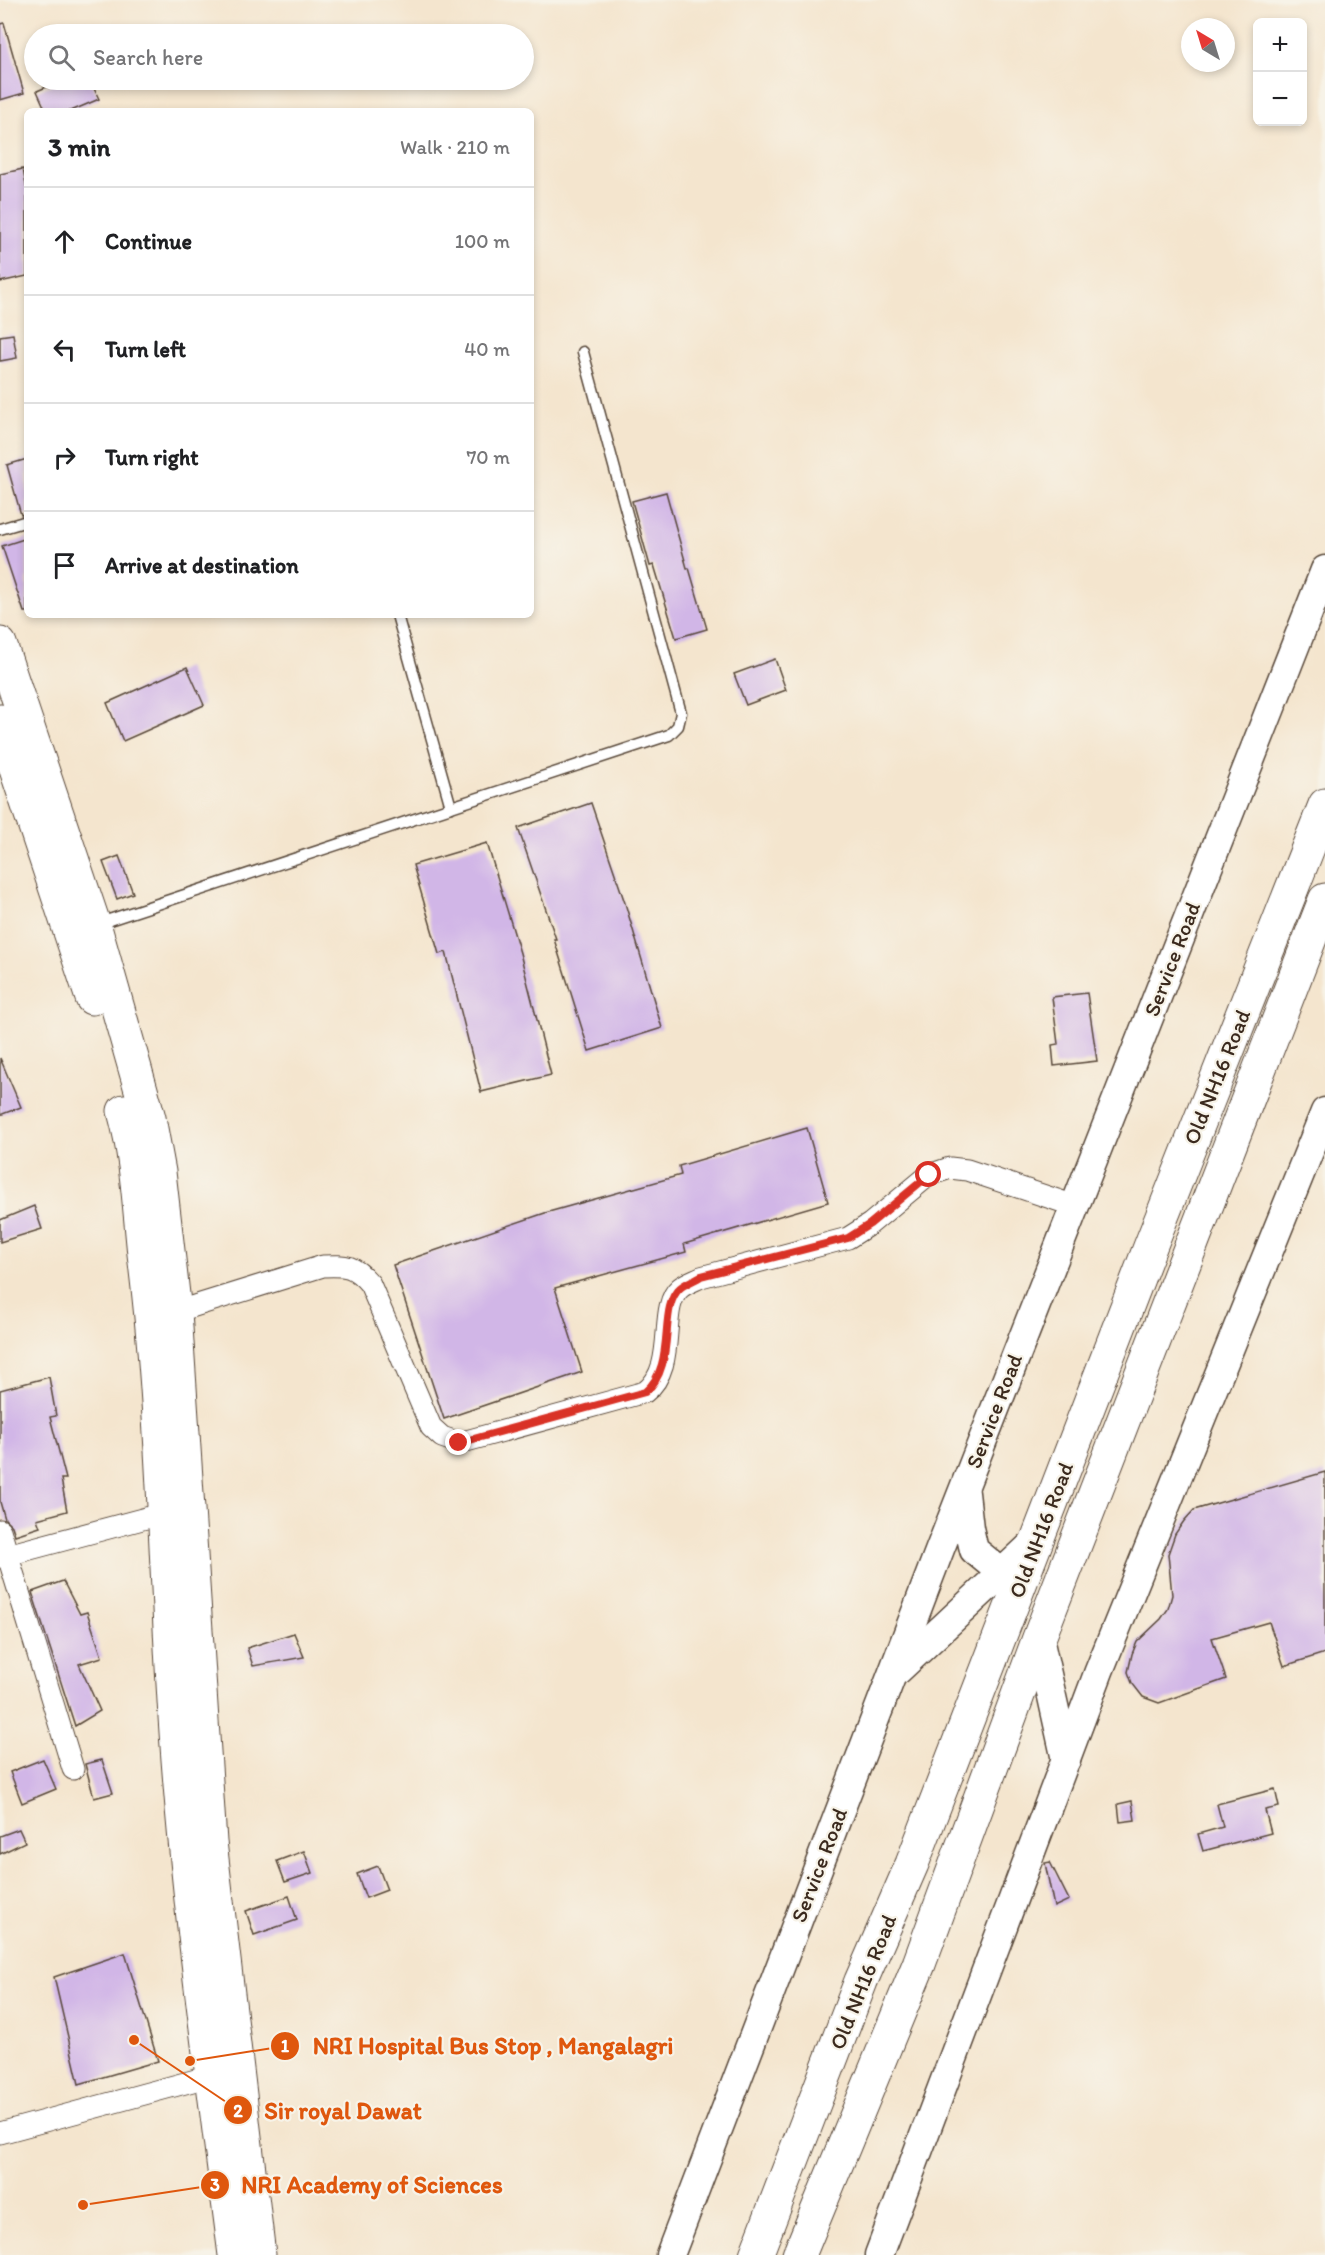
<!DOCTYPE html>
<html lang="en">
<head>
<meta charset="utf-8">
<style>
  body { margin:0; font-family:Itim,sans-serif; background:#f6f6f6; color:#202124 }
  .controls { position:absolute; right:18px; top:18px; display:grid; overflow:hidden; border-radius:9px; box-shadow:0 3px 9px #0003 }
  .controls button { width:54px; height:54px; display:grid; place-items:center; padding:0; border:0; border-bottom:2px solid #e0e0e0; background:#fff; color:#202124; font:30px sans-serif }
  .compass { position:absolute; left:1181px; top:18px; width:54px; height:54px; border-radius:50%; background:#fff; box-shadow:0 3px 9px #0003; rotate:322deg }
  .stop { position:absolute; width:18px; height:18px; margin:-14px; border:4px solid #d93025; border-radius:50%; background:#fff }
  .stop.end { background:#d93025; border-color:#fff; box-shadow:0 2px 6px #0008 }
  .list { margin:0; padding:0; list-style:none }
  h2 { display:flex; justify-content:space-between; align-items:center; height:78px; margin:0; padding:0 24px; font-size:26px }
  h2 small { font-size:20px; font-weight:400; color:#757577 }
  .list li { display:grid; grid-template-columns:39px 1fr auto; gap:18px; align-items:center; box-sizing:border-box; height:108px; padding:0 24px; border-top:2px solid #e0e0e0 }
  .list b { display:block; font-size:22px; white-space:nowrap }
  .list em { font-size:20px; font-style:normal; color:#757577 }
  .icon { flex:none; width:33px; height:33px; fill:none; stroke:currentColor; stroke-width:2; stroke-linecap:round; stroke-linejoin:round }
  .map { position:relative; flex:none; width:1325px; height:2255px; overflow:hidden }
  .search { position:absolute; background:#fff; box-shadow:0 3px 9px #0003; left:24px; top:24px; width:510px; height:66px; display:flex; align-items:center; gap:15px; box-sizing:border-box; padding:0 21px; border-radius:33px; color:#757577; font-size:22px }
  .panel { position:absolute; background:#fff; box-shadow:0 3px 9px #0003; left:24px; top:108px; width:510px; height:510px; border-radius:9px }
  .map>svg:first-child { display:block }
  .building { fill:#d1b6e7 }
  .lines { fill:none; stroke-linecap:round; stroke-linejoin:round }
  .lane-casing { stroke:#574638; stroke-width:13 }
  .street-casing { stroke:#574638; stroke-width:23 }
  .secondary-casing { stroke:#574638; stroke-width:31 }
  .primary-casing { stroke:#574638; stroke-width:35 }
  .lane { stroke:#fff; stroke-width:10 }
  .street { stroke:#fff; stroke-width:21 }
  .secondary { stroke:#fff; stroke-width:28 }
  .primary { stroke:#fff; stroke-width:33 }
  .route { stroke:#d93025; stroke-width:8 }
  .labels { text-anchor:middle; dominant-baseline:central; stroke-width:4.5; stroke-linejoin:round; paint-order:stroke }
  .street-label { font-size:22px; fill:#3b2a1e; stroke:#f7f3e8 }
  .leader { fill:none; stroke:#df570d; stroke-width:2 }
  .callout-dot { fill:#df570d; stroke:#f7f3e8; stroke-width:2 }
  .mark-label { font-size:18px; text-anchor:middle; font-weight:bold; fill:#fff }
  .callout-label { font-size:24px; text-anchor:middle; font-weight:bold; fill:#df570d; stroke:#f7f3e8; stroke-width:4.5; stroke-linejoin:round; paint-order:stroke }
</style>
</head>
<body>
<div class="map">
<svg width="1325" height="2255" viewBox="0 0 1325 2255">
  <rect width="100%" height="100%" fill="#f7f3e8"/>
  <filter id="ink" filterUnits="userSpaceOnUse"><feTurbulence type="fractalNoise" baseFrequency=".0167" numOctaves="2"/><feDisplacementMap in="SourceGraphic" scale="12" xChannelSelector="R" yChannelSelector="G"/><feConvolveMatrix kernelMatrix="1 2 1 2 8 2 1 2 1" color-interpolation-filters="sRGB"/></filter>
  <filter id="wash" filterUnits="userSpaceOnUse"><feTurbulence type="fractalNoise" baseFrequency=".008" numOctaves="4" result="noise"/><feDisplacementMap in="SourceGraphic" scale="24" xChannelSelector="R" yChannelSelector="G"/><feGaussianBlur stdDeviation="1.35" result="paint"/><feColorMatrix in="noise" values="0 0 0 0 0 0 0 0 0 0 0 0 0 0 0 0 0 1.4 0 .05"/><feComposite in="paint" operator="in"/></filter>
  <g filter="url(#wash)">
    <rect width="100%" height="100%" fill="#f4e5ce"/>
    <g id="blocks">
      <g class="building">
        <path d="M4,23L24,93L0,100V24Z"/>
        <path d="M63,80H90L99,99L71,111H46L37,91Z"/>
        <path d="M23,169L27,190V276L0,282V174Z"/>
        <path d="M13,334L17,358L0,361V336Z"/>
        <path d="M27,459V514L21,515L7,465Z"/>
        <path d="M666,492L687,568H689L707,629L676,638L654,565L650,566L632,501Z"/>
        <path d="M27,538V612H24L2,546Z"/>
        <path d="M775,659L786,690L746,705L734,674Z"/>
        <path d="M187,667L204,705L123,741L107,703Z"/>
        <path d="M591,803L625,903L662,1028L589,1051L554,939H556L518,828Z"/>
        <path d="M487,843L520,953L551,1075L481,1092L446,952L439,954L413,865Z"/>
        <path d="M119,856L133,893L117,899L103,862Z"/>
        <path d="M1087,993L1097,1061L1054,1066L1052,1045L1058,1044L1052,997Z"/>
        <path d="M0,1058L21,1107L0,1115Z"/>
        <path d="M807,1128L828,1202L684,1244L686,1252L555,1288L582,1372L444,1419L393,1265L545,1213L681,1175L679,1166Z"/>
        <path d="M34,1206L42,1229L0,1242V1220Z"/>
        <path d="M49,1377L56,1416L50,1417L66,1479H61L67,1511L37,1519L40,1527L15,1535L12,1526L5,1519L0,1502V1390Z"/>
        <path d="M1325,1472V1653L1284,1666L1269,1622L1212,1638L1226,1679L1159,1703L1143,1697L1132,1683L1128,1672L1132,1654L1137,1642L1161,1619L1168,1609L1172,1595L1168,1554L1175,1534L1184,1521L1194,1510Z"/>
        <path d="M63,1581L80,1614L87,1612L102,1657L79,1664L100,1711L75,1726L32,1592Z"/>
        <path d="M294,1633L304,1657L253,1666L247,1648Z"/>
        <path d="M43,1759L56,1789L22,1803L10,1772Z"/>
        <path d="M102,1760L113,1793L94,1798L85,1764Z"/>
        <path d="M1275,1789L1279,1807L1265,1810L1271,1833L1203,1851L1198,1834L1223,1827L1217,1804Z"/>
        <path d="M1132,1801L1135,1820L1120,1822L1118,1804Z"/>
        <path d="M19,1829L25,1842L0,1854V1836Z"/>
        <path d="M304,1851L312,1873L285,1882L277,1861Z"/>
        <path d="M1050,1862L1069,1900L1054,1907L1045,1863Z"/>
        <path d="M378,1866L387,1890L366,1898L357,1874Z"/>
        <path d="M289,1896L297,1920L254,1935L246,1911Z"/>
        <path d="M125,1953L158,2061L79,2084L54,1977Z"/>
      </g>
    </g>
  </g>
  <g filter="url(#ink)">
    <use href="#blocks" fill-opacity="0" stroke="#574638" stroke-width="1.5"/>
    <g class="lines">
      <defs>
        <g id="lane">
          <path d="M0,529L27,521"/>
          <path d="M397,615L451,807"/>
          <path d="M97,924L669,735L678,726L681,713L583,352"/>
        </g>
        <g id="street">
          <path d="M175,1312L323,1266C347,1265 354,1265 370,1284L431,1427L442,1437L459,1443L645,1392C679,1366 657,1308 680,1288C686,1283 695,1280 701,1277L848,1238L870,1224L929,1175L950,1168L967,1170L1075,1206"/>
          <path d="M0,1530L73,1769"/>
          <path d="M0,1557L176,1510"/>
          <path d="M0,2133L222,2073"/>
        </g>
        <g id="secondary">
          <path d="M965,1493L969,1528L974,1550L1002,1573"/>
          <path d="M1039,1638L1066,1760"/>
          <path d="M898,1670L1037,1540"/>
          <path d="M670,2255L940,1549L1325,570"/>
          <path d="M879,2255L1099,1671L1325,1112"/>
        </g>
        <g id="primary">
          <path d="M0,644L94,924L149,1118L159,1172L175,1312L210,1842L259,2255"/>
          <path d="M0,721L92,998"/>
          <path d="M124,1111C137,1157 139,1207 144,1254C164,1413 165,1573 176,1732C188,1907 213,2081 235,2255"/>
          <path d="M756,2255L861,1981L912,1864L1150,1247L1325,805"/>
          <path d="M799,2255L919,1964L1039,1638L1325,900"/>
        </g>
      </defs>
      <use href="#lane" class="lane-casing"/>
      <use href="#street" class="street-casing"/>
      <use href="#secondary" class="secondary-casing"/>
      <use href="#primary" class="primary-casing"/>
      <use href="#lane" class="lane"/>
      <use href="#street" class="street"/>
      <use href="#secondary" class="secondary"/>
      <use href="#primary" class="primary"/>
    </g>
  </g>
  <g class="lines" filter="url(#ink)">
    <path class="route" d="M459,1443L645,1392C678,1365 657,1308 680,1288C686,1283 695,1280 701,1276L848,1238L870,1224L929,1175"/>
  </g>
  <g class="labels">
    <g class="street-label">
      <text transform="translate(1172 959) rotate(-69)">Service Road</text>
      <text transform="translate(1217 1077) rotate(-68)">Old NH16 Road</text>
      <text transform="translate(994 1411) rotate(-69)">Service Road</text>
      <text transform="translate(1041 1530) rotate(-69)">Old NH16 Road</text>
      <text transform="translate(819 1865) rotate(-69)">Service Road</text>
      <text transform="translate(863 1982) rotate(-68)">Old NH16 Road</text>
    </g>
  </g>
  <path class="leader" d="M190 2061L285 2046M134 2040L238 2110M83 2205L215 2185"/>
  <g class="callout-dot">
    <circle cx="190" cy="2061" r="6"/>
    <circle cx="134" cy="2040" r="6"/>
    <circle cx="83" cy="2205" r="6"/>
    <circle cx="285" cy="2046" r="15"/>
    <circle cx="238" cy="2110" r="15"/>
    <circle cx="215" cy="2185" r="15"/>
  </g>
  <g class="mark-label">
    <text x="285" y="2052">1</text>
    <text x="238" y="2117">2</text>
    <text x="215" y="2191">3</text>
  </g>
  <g class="callout-label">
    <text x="493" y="2054">NRI Hospital Bus Stop , Mangalagri</text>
    <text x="343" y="2119">Sir royal Dawat</text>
    <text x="372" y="2193">NRI Academy of Sciences</text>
  </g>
</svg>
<div class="controls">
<button>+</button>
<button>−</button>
</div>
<svg class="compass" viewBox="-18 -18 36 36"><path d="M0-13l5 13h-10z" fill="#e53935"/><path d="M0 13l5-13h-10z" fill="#757577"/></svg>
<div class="stop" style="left:929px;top:1175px"></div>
<div class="stop end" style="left:459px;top:1443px"></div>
<div class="search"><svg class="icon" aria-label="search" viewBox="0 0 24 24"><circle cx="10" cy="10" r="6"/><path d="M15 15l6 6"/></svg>Search here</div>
<section class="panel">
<h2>3 min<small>Walk · 210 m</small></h2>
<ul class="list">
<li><svg class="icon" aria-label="ahead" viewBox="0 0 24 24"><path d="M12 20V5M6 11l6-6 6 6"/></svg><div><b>Continue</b></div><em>100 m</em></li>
<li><svg class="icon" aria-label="left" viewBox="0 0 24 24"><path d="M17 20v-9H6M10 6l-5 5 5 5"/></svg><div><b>Turn left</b></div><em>40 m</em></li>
<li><svg class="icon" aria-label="right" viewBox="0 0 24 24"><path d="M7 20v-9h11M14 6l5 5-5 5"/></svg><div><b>Turn right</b></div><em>70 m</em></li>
<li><svg class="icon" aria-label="arrive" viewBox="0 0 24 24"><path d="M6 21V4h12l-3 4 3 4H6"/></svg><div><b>Arrive at destination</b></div></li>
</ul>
</section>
</div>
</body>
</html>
